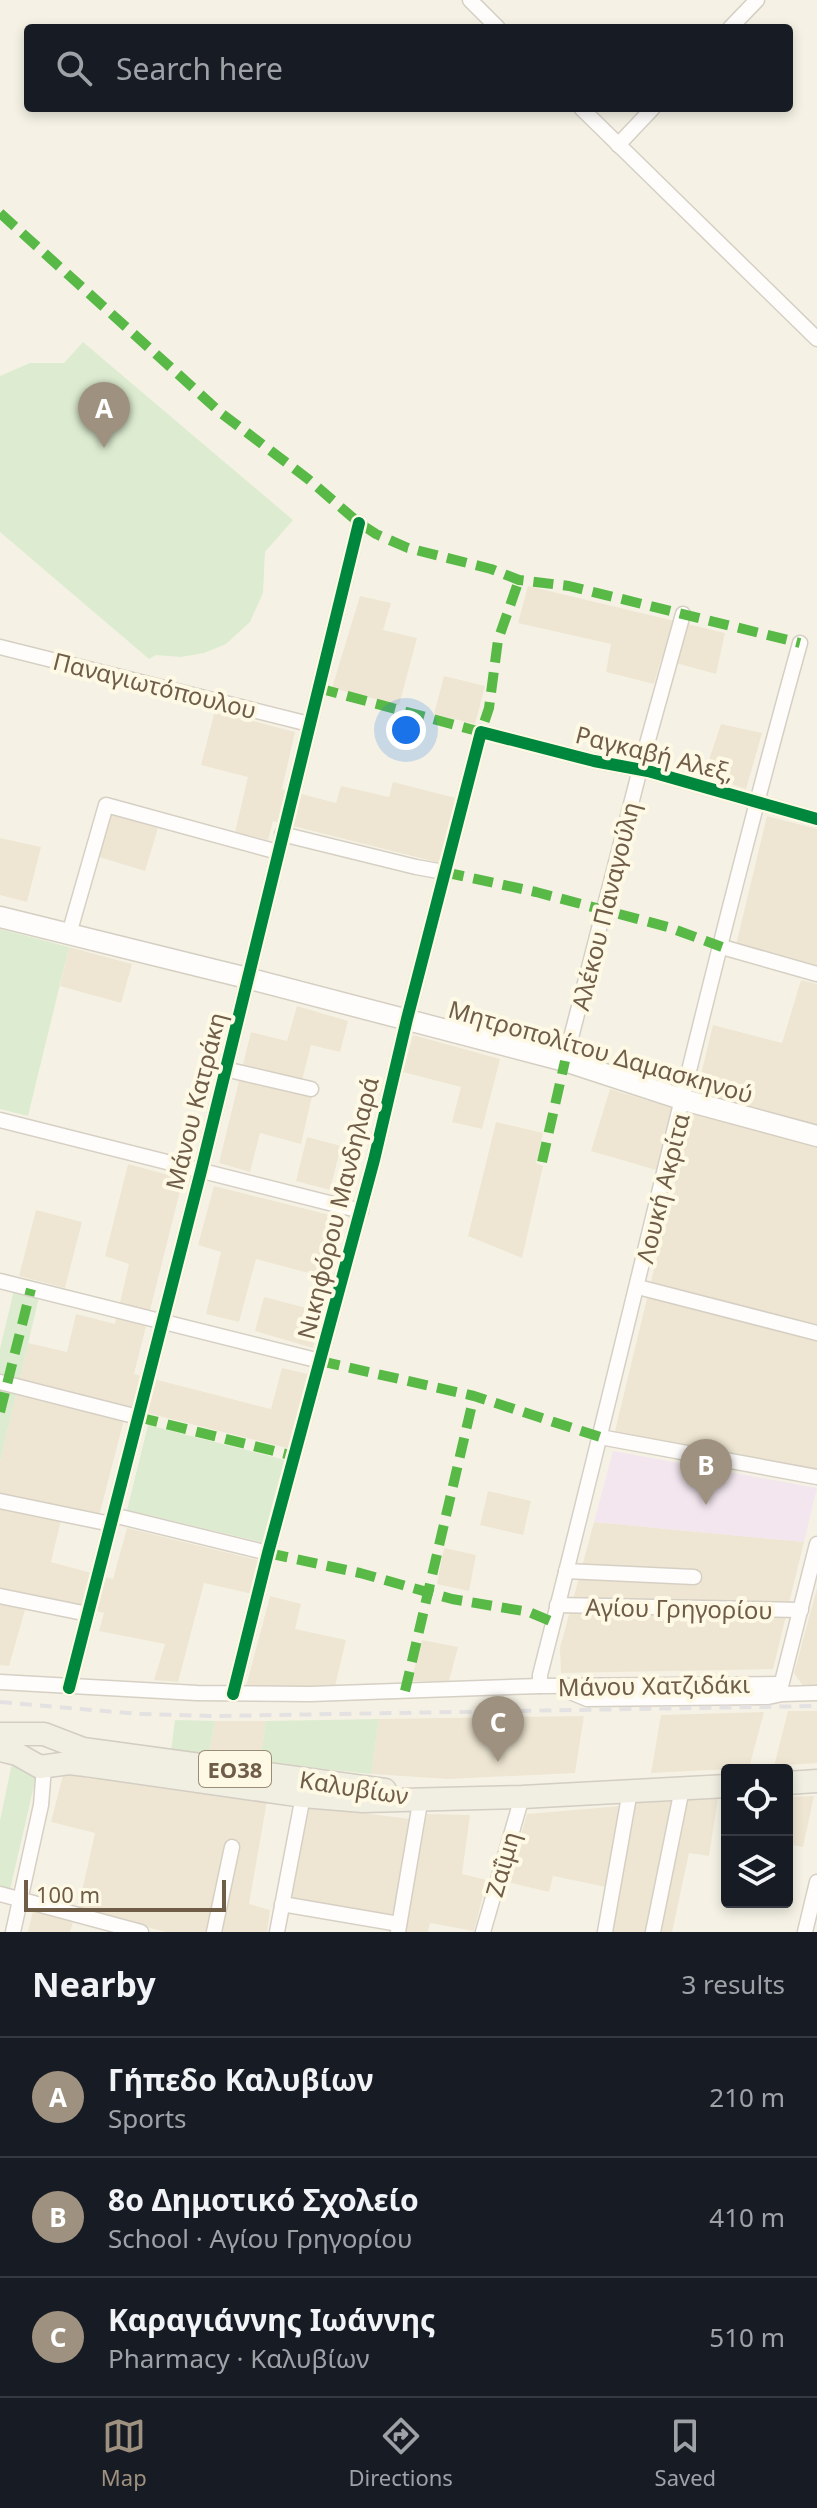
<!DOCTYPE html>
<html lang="en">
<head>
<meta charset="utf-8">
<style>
  body { margin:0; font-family:"Noto Sans",sans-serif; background:#20242c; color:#f1f3f6 }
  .controls { position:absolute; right:24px; bottom:24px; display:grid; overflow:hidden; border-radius:8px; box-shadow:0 4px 12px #0003 }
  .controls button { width:72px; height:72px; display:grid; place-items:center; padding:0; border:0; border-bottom:2px solid #363941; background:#171b24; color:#f1f3f6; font:40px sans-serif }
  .scale { position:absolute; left:24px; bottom:20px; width:202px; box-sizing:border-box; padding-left:8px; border:4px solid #705d48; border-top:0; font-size:22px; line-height:28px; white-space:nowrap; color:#705d48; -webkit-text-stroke:6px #fef9e5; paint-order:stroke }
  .you { position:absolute; left:406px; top:730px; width:28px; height:28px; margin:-20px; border:6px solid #fff; border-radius:50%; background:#1a73e8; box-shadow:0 0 0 12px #1a73e833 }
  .badge { display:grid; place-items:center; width:52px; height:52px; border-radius:50%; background:#9f917f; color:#fff; font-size:26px; font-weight:700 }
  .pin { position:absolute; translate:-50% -66px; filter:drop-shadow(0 2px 4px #0008) }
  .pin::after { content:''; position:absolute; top:42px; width:28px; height:24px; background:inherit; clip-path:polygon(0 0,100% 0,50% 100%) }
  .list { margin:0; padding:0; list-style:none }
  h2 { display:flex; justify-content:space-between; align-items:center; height:104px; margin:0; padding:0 32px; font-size:34px }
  h2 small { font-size:26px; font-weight:400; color:#9ea1a6 }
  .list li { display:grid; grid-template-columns:52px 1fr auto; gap:24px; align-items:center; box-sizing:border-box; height:120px; padding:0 32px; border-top:2px solid #363941 }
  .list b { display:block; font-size:30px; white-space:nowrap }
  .list p { margin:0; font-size:26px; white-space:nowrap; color:#9ea1a6 }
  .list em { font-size:26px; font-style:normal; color:#9ea1a6 }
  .icon { flex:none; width:44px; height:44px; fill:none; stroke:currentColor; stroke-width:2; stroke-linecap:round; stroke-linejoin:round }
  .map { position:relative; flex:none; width:817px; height:1932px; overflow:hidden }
  .search { position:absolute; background:#171b24; box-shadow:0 4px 12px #0003; left:24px; right:24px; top:24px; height:88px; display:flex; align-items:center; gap:20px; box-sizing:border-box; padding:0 28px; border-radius:8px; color:#9ea1a6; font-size:30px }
  .sheet { height:464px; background:#171b24 }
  nav { display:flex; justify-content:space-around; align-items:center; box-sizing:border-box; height:112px; border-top:2px solid #363941; background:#171b24; font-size:22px; color:#9ea1a6 }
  nav a { display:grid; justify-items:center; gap:4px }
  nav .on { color:#9f917f }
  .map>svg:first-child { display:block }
  .residential { fill:#eee6d2 }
  .education { fill:#f3e6ef }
  .green { fill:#ddecd0 }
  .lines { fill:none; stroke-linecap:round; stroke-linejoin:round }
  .street-casing { stroke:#d6cfc4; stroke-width:17 }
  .secondary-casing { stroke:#d5cec2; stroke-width:23 }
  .primary-casing { stroke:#d3cdc3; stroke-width:25 }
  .street { stroke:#fefdfb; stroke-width:14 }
  .secondary { stroke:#fefdfb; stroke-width:20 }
  .primary { stroke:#f1eee2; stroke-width:22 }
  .rail { stroke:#e4e1e2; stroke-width:4; stroke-dasharray:12 8; stroke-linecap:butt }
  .quiet { stroke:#58b947; stroke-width:10; stroke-dasharray:20 10; stroke-linecap:butt }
  .cycleway-casing { stroke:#fef9e5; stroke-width:17 }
  .cycleway { stroke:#00873e; stroke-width:12 }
  .labels { text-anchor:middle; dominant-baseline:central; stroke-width:8; stroke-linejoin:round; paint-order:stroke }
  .shield { fill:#fef9e5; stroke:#9b8c77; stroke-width:2 }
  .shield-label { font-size:22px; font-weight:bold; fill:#705d48 }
  .street-label { font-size:24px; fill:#705d48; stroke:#fef9e5 }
</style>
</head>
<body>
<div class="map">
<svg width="817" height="1932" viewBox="0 0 817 1932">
  <rect width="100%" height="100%" fill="#f5f2e5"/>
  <g class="residential">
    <path d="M528,586L725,633L716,674L661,659L654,684L606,672L611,644L518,623Z"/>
    <path d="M360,596L391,603L383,630L417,638L399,705L332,688Z"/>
    <path d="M444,676L485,686L475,724L434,714Z"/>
    <path d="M215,711L295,732L282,789L336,803L341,786L389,797L393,782L456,798L440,863L273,821L268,840L235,832L248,777L201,765Z"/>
    <path d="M721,724L762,733L746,789L704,775Z"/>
    <path d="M108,813L158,828L145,871L96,856Z"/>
    <path d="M767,816L817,829V967L736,945Z"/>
    <path d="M0,838L41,847L27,902L0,895Z"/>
    <path d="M69,947L132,964L121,1003L60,986Z"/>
    <path d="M801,980L817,984V1127L696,1095L713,1025L782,1043Z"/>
    <path d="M297,1006L348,1021L340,1052L311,1045L299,1092L312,1096L301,1144L260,1133L250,1172L219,1163L251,1032L287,1041Z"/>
    <path d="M413,1035L500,1059L482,1129L452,1122L461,1087L403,1072Z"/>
    <path d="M610,1089L672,1108L656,1170L591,1151Z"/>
    <path d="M692,1112L817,1147V1472L614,1435Z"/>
    <path d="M496,1122L543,1133L536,1163L543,1166L522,1258L468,1236Z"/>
    <path d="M307,1137L341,1146L330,1190L296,1181Z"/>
    <path d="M128,1164L183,1179L134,1374L271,1409L282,1368L308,1374L291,1449L127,1408L99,1516L64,1508L51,1562L113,1579L127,1528L261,1561L253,1594L204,1583L178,1682L154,1680L165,1644L99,1631L104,1613L29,1596L9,1666L0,1665V1462L28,1343L67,1352L76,1314L115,1324L129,1264L105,1256Z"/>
    <path d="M214,1186L346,1219L331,1279L256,1259L239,1322L206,1314L221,1252L198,1245Z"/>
    <path d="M36,1210L82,1222L65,1288L19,1276Z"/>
    <path d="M264,1297L322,1312L313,1348L255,1331Z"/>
    <path d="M488,1491L531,1501L523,1535L480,1525Z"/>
    <path d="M594,1522L804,1542L773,1669L561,1673L560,1648Z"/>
    <path d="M444,1548L476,1555L469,1591L437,1584Z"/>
    <path d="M817,1588V1686L804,1687L794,1673Z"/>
    <path d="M270,1596L301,1604L295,1629L346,1640L335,1686H246Z"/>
    <path d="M422,1640L458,1647L449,1681H411Z"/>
    <path d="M788,1711H817V1763L774,1766Z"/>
    <path d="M764,1712L749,1768L651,1773L661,1715Z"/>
    <path d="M584,1716L575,1773L448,1779L371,1774L379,1719Z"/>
    <path d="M215,1721H266L260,1762L209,1755Z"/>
    <path d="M64,1771L267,1801L249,1904L270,1910L267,1932H166L78,1909L95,1833L51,1822Z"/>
    <path d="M814,1796L803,1847L787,1844V1797Z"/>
    <path d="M718,1798L709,1856L689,1853L672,1932H658L684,1800Z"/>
    <path d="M673,1801L648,1932H612L635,1802Z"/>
    <path d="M308,1806L410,1819L393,1916L290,1898Z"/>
    <path d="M621,1806L606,1887L553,1876L549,1892L507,1882L527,1814Z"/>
    <path d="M427,1814L470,1815L462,1874L487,1880L474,1931L430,1923L428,1932H404Z"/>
    <path d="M33,1911L73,1922L70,1932H28Z"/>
  </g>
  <path class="education" d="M613,1451L817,1488L804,1542L594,1522Z"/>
  <g class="green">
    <path d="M83,342L293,520L265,552L263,593L250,622L226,644L204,653L181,657L156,655L149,659L0,532V376L30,363H64Z"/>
    <path d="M0,929L69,947L28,1116L0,1109Z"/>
    <path d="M15,1286L40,1293L0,1462V1349Z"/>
    <path d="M148,1425L285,1460L265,1543L127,1510Z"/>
    <path d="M379,1719L371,1774L260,1762L266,1721Z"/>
    <path d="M175,1720L215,1721L209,1755L171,1751Z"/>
    <path d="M12,1763L36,1777L10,1890L0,1888V1821Z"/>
  </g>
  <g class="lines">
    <defs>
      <g id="street">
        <path d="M470,0L498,28"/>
        <path d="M730,28L757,0"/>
        <path d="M581,108L817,339"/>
        <path d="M618,145L653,108"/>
        <path d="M0,647L309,724"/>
        <path d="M282,834L416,867L444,872"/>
        <path d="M69,934L106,805L278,852"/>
        <path d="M722,947L817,974"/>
        <path d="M565,1061L640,769L683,614"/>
        <path d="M225,1069L311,1089"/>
        <path d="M0,1120L361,1211"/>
        <path d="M0,1281L320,1361"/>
        <path d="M638,1287L817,1333"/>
        <path d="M0,1382L138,1417"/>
        <path d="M600,1437L817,1477"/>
        <path d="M0,1501L111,1524"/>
        <path d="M113,1515L268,1553"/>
        <path d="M566,1571L694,1577"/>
        <path d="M0,1596L88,1614"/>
        <path d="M557,1605L801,1610"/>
        <path d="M0,1682L197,1693L310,1694L540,1686L781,1684"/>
        <path d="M540,1686V1675C628,1332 705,985 800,643"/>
        <path d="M69,1688L201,1171L359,523"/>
        <path d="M561,1688L587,1699L768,1697L782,1694L817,1693"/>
        <path d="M780,1690L817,1544"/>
        <path d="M233,1694L268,1553L374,1160L407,1019L481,732L594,761L648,771L817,819"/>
        <path d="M0,1894L141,1932"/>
        <path d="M282,1904L399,1924"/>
        <path d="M13,1932L41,1805L44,1767"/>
        <path d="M214,1932L232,1847"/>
        <path d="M277,1932L303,1796"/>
        <path d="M398,1932L421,1797"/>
        <path d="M483,1932L522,1797"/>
        <path d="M605,1932L630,1791"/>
        <path d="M653,1932L682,1789"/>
        <path d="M805,1932L817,1882"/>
      </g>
      <path id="secondary" d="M0,917L247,978L565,1061L684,1100L817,1136"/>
      <g id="primary">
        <path d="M0,1734H44L83,1749L385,1790"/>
        <path d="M0,1750L17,1754L40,1767L69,1763L86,1765L303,1796L363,1801L522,1797L727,1786"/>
        <path d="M787,1783L817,1781"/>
      </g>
    </defs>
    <use href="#street" class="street-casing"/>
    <use href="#secondary" class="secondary-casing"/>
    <use href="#primary" class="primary-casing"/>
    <use href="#street" class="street"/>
    <use href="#secondary" class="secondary"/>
    <use href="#primary" class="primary"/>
    <path class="rail" d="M0,1702L139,1714L214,1716L817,1706"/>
    <g class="quiet">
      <path d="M0,213L221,413L308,479L359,523L376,534L408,548L491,569L519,580L569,586L800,643"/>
      <path d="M318,688L481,732L489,708L498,640L519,580"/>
      <path d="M444,872L536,892L668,927L722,947"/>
      <path d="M542,1162L565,1061"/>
      <path d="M320,1361L474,1396L600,1437"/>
      <path d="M0,1412L31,1289"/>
      <path d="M138,1417L294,1456"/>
      <path d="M268,1553L360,1573L452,1599L529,1612L553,1622"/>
      <path d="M405,1691L474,1396"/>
    </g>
    <defs>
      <g id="cycleway">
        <path d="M69,1688L201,1171L359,523"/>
        <path d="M233,1694L268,1553L374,1160L407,1019L481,732L594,761L648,771L817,819"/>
      </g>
    </defs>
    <use href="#cycleway" class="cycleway-casing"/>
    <use href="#cycleway" class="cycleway"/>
  </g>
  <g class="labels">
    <rect class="shield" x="199" y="1751" width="72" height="36" rx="6"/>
    <g class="shield-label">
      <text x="235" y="1769">ΕΟ38</text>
    </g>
    <g class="street-label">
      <text transform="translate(155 685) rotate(14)">Παναγιωτόπουλου</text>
      <text transform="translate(655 753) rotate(14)">Ραγκαβή Αλεξ,</text>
      <text transform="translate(605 906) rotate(-76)">Αλέκου Παναγούλη</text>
      <text transform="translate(601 1051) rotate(16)">Μητροπολίτου Δαμασκηνού</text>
      <text transform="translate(195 1101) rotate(-76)">Μάνου Κατράκη</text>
      <text transform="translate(662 1188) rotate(-76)">Λουκή Ακρίτα</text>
      <text transform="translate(337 1208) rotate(-76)">Νικηφόρου Μανδηλαρά</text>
      <text transform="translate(679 1608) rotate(1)">Αγίου Γρηγορίου</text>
      <text transform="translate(654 1685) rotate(-1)">Μάνου Χατζιδάκι</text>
      <text transform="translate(354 1787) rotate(9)">Καλυβίων</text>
      <text transform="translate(502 1864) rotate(-74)">Ζαΐμη</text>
    </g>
  </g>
</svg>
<div class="controls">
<button><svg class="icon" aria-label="locate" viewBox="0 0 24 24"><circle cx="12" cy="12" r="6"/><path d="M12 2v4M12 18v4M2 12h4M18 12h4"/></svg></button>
<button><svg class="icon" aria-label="layers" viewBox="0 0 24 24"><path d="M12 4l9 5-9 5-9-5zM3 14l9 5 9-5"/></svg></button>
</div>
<div class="scale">100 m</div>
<div class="you"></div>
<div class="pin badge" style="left:104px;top:448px">A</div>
<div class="pin badge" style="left:706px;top:1505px">B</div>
<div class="pin badge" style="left:498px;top:1762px">C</div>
<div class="search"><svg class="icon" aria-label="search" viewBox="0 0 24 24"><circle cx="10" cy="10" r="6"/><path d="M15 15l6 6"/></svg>Search here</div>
</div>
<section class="sheet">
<h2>Nearby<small>3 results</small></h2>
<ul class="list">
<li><span class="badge">A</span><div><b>Γήπεδο Καλυβίων</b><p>Sports</p></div><em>210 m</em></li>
<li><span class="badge">B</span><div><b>8ο Δημοτικό Σχολείο</b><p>School · Αγίου Γρηγορίου</p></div><em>410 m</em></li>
<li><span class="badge">C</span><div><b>Καραγιάννης Ιωάννης</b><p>Pharmacy · Καλυβίων</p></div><em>510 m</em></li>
</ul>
</section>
<nav>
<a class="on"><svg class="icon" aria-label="map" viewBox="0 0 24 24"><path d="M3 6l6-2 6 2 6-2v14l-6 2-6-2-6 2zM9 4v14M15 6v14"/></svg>Map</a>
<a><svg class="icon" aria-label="directions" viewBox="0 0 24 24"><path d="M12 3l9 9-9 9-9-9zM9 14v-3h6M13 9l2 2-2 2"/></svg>Directions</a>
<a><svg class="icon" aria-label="saved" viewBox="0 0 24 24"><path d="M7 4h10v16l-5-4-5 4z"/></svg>Saved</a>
</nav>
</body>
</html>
